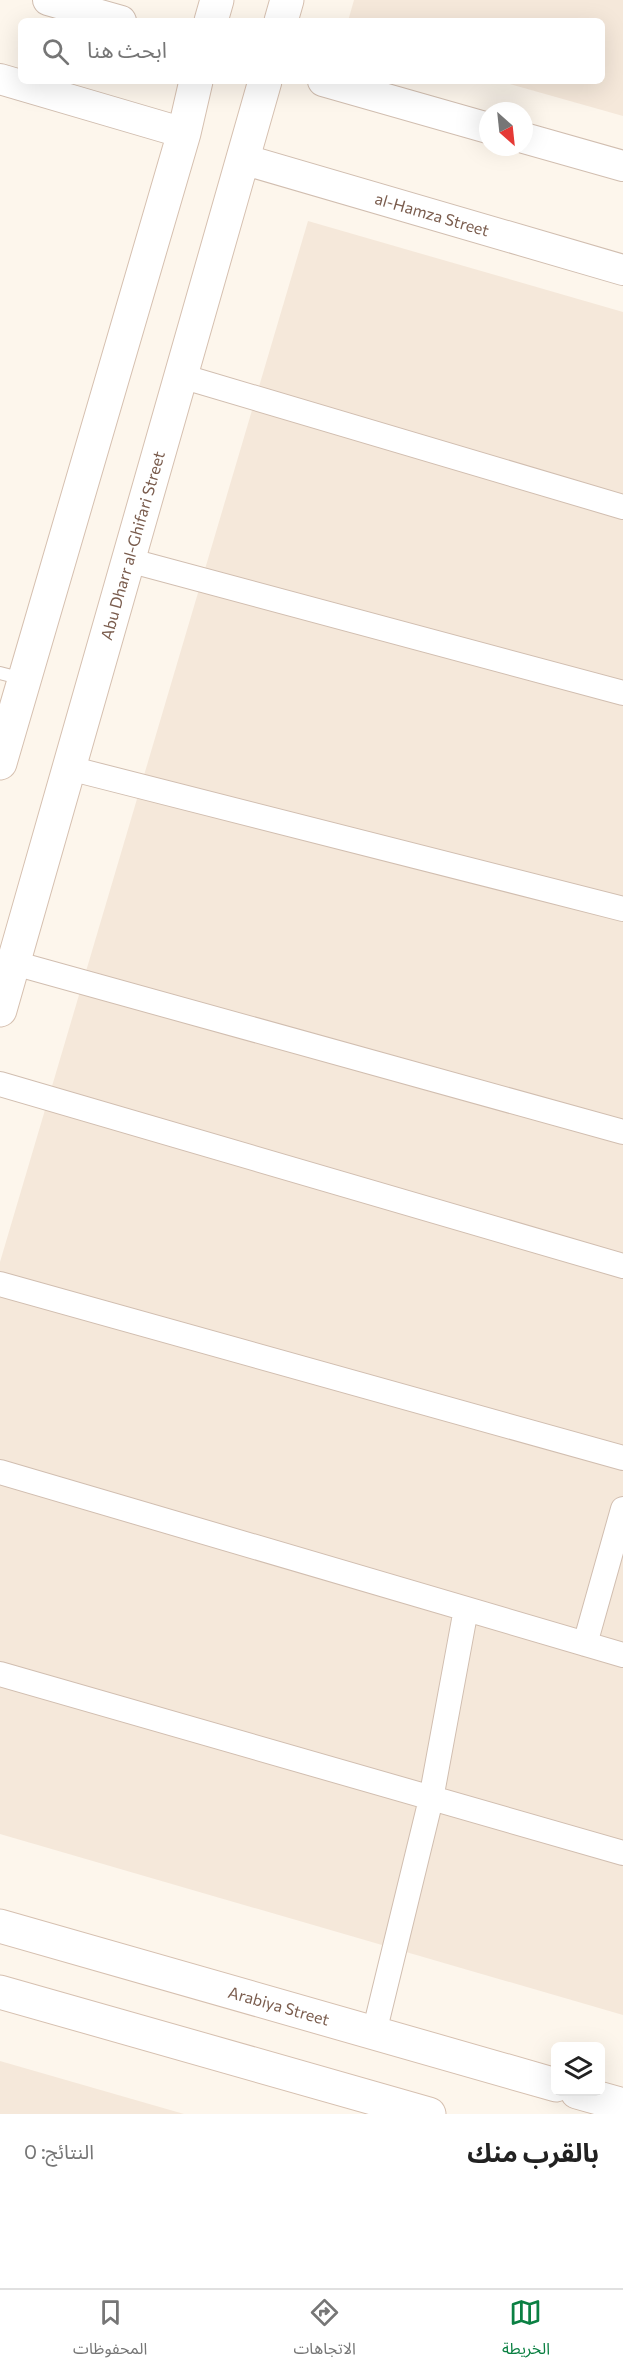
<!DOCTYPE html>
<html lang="ar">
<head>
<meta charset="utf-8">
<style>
  body { margin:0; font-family:Commissioner,"Noto Sans Arabic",sans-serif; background:#f2f2f2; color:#222; direction:rtl }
  .controls { position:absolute; right:18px; bottom:18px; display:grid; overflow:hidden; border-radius:9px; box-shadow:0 6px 24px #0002 }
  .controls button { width:54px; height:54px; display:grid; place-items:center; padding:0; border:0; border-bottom:2px solid #e0e0e0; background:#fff; color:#222; font:30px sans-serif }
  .compass { position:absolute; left:479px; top:102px; width:54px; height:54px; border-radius:50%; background:#fff; box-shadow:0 6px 24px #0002; rotate:153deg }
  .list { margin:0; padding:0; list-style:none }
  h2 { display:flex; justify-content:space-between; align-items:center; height:78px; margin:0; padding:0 24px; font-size:26px }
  h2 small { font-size:20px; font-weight:400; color:#767676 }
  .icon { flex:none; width:33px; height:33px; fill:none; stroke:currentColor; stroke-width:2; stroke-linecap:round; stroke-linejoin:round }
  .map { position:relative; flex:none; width:623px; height:2114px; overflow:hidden; direction:ltr }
  .search { position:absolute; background:#fff; box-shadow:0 6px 24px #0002; left:18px; right:18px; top:18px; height:66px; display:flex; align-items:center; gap:15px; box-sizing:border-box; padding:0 21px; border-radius:9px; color:#767676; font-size:22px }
  .sheet { height:174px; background:#fff }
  nav { display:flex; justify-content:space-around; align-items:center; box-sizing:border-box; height:84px; border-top:2px solid #e0e0e0; background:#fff; font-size:16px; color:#767676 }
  nav a { display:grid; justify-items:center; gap:3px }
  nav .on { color:#0b8043 }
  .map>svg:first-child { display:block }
</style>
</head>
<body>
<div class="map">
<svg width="623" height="2114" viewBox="0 0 623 2114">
  <rect width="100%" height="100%" fill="#fdf6ec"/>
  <path fill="#f5e8da" d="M354 0H623V116L499 81H602V21H348Z
    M308 221 623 312V2015L0 1834V1262Z
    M0 2061 184 2114H0Z"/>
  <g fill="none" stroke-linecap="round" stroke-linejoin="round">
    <defs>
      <path id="service" d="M0 673 23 679"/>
      <path id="minor" d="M181 376 623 507
        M128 560 623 693
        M69 768 623 909
        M14 963 623 1132
        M0 1084 623 1266
        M0 1284 623 1458
        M0 1472 623 1655
        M585 1644 623 1509
        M0 1674 623 1853
        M374 2033 431 1799 466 1609"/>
      <g id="tertiary">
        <path d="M48 0 121 21"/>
        <path d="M0 79 184 133"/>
        <path d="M323 81 488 128"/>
        <path d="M524 138 623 166"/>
        <path id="s1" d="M242 159 623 270"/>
      </g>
      <g id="secondary">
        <path d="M211 21 217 0"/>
        <path d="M281 21 287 0"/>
        <path d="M0 763 184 133 196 81"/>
        <path id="s2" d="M0 1010 265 81"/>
        <path id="s3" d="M0 1926 556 2085"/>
        <path d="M0 1992 429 2114"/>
        <path d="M577 2092 623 2105"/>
      </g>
    </defs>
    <use href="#service" stroke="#d1beb0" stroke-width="14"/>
    <use href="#minor" stroke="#d1beb0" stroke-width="26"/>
    <use href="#tertiary" stroke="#d1beb0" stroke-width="32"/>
    <use href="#secondary" stroke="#d6c0b0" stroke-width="35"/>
    <use href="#service" stroke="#fff" stroke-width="12"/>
    <use href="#minor" stroke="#fff" stroke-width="24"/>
    <use href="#tertiary" stroke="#fff" stroke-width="30"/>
    <use href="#secondary" stroke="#fff" stroke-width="33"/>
  </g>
  <g text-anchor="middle" stroke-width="5" stroke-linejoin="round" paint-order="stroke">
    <g font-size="16" fill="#7a5c4d" stroke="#fffaf3">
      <text dy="6" stroke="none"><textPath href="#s1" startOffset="198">al-Hamza Street</textPath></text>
      <text dy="6" stroke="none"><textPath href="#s2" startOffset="483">Abu Dharr al-Ghifari Street</textPath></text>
      <text dy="6" stroke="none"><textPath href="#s3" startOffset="290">Arabiya Street</textPath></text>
    </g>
  </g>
</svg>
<div class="controls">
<button><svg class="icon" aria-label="layers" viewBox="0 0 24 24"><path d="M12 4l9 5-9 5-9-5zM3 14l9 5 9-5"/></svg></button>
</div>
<svg class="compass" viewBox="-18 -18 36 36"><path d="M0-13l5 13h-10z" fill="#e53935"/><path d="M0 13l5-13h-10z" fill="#767676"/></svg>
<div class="search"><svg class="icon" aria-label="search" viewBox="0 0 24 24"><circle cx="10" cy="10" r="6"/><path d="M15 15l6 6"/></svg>ابحث هنا</div>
</div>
<section class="sheet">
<h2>بالقرب منك<small>النتائج: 0</small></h2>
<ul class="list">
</ul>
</section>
<nav>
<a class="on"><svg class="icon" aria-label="map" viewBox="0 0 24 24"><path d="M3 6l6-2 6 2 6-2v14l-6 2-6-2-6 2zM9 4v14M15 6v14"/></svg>الخريطة</a>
<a><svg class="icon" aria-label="directions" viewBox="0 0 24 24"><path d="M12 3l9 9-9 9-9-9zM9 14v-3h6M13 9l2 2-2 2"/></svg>الاتجاهات</a>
<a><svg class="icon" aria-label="saved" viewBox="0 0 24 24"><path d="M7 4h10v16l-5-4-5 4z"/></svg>المحفوظات</a>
</nav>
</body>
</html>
